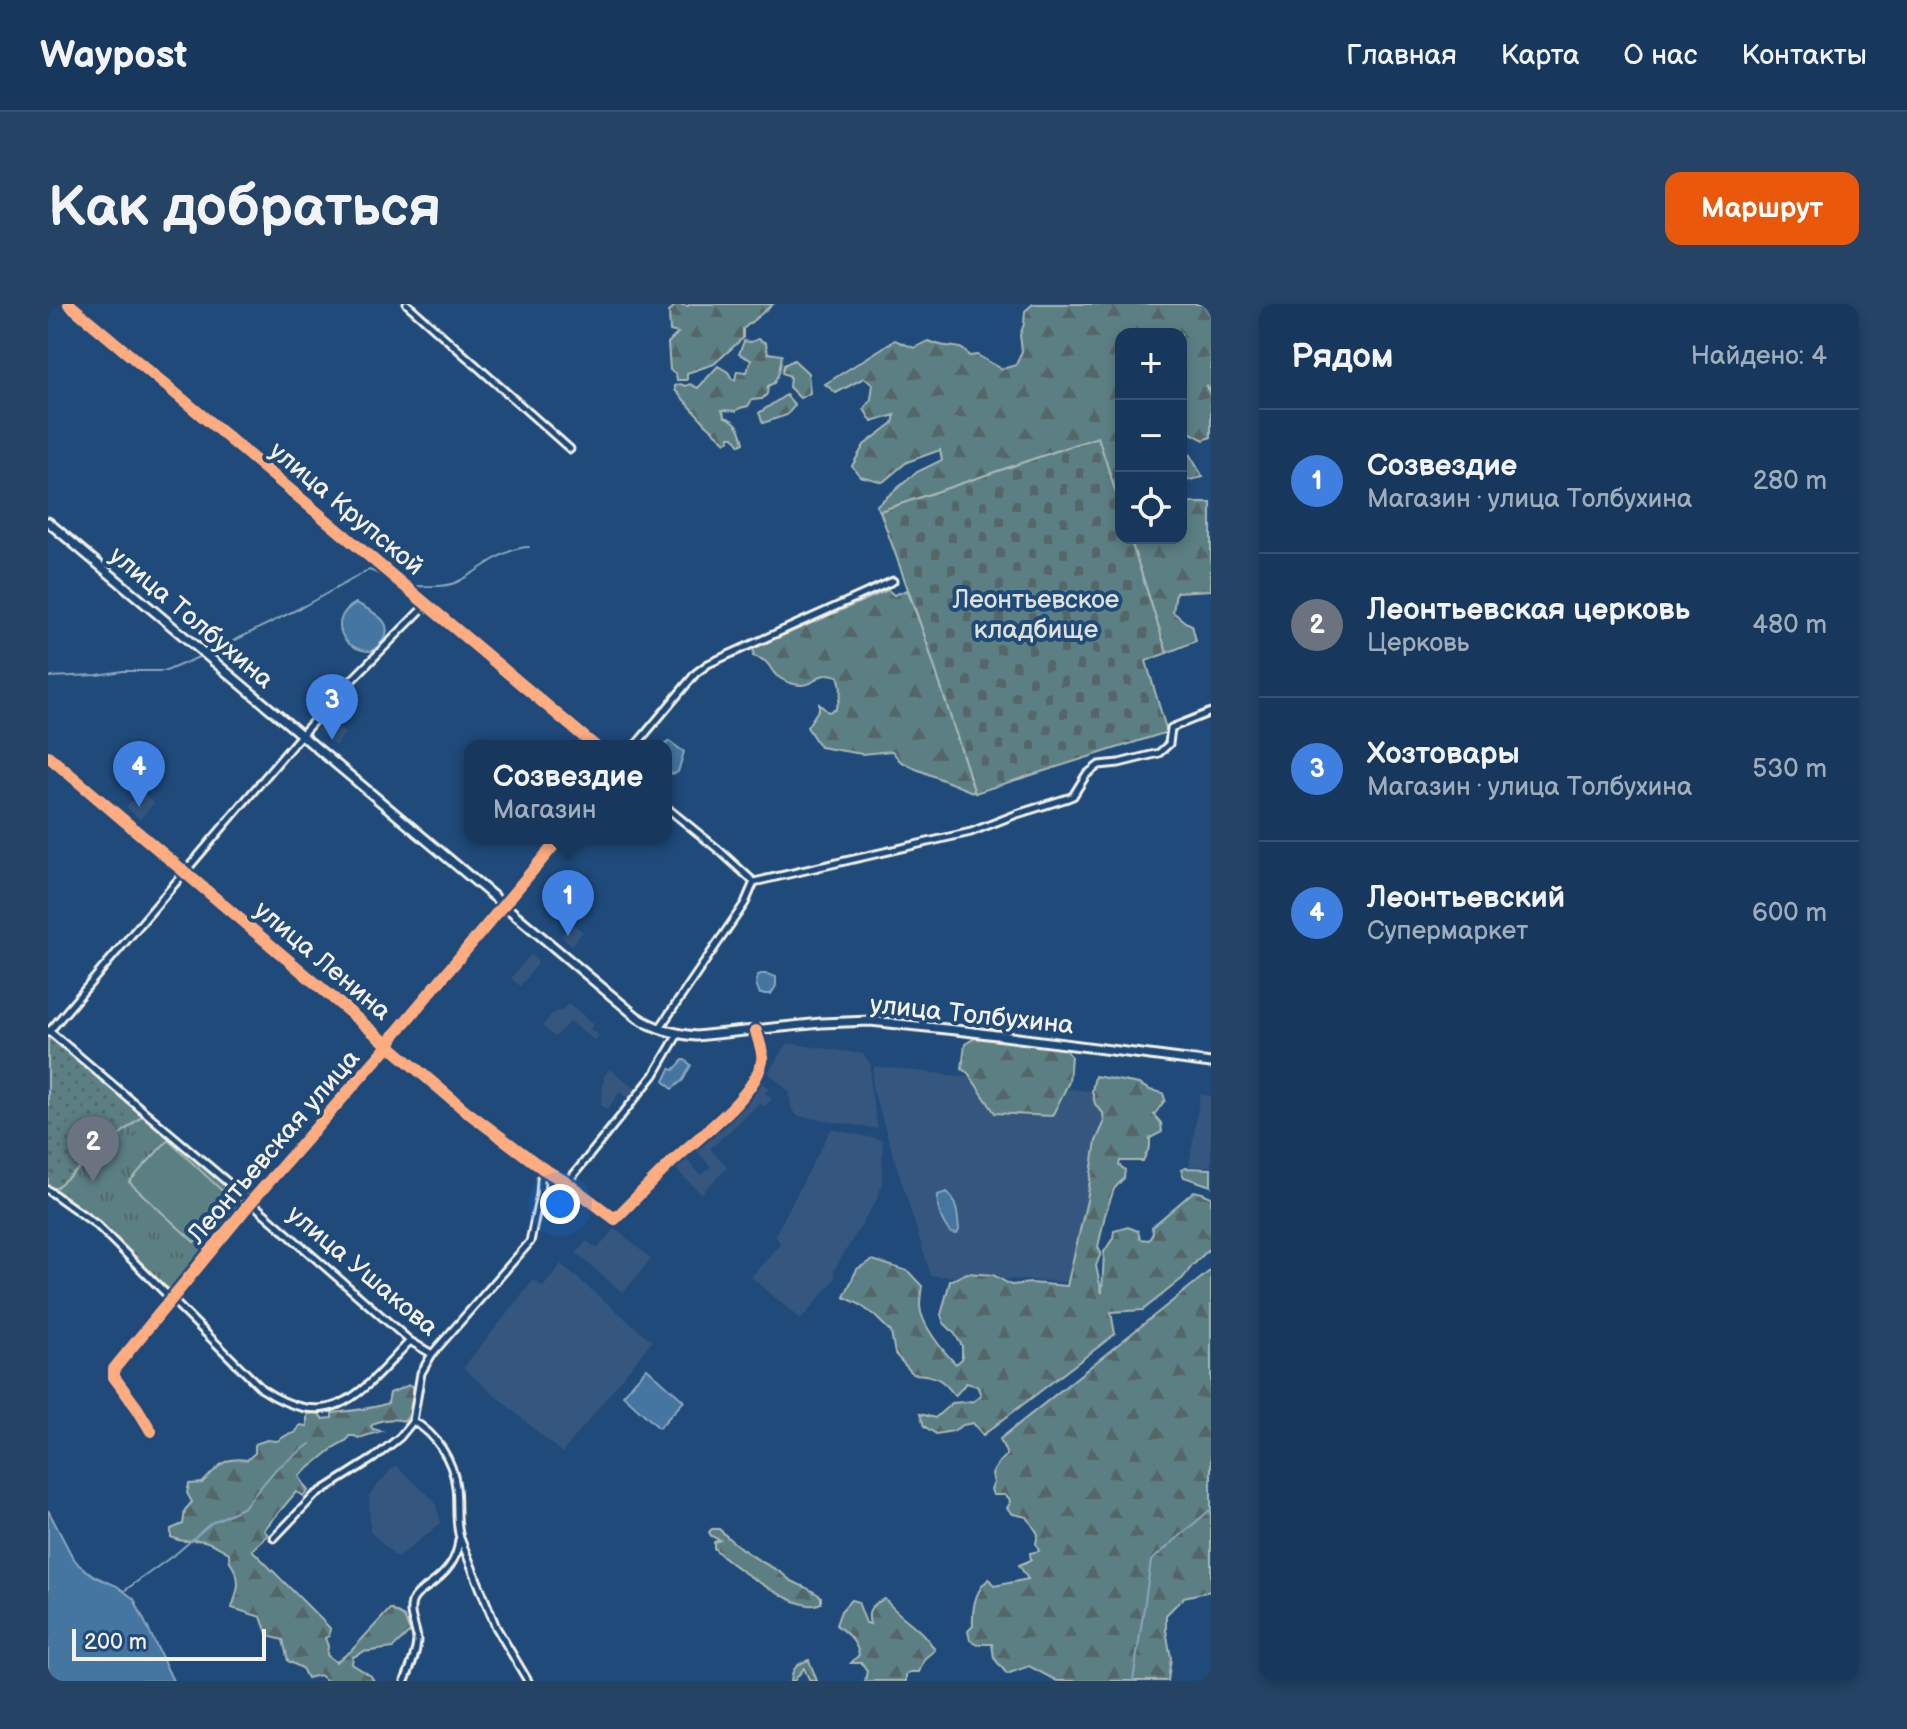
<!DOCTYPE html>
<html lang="ru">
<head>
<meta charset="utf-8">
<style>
  body { margin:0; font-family:"Balsamiq Sans",sans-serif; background:#244365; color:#f1f3f6 }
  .controls { position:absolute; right:24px; top:24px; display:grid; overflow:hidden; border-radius:16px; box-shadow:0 4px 12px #0003 }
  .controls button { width:72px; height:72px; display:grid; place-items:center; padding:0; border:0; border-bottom:2px solid #365272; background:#17385c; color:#f1f3f6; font:40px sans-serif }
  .scale { position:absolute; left:24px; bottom:20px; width:194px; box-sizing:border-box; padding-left:8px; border:4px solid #f4f1e8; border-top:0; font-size:22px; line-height:28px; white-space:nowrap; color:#f4f1e8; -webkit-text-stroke:6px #1f4a7a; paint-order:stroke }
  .you { position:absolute; left:512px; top:900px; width:28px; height:28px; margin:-20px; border:6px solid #fff; border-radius:50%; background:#1a73e8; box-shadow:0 0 0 12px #1a73e833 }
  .badge { display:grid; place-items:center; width:52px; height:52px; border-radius:50%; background:#ea580c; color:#fff; font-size:26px; font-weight:700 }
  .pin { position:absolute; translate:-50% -66px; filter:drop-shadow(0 2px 4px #0008) }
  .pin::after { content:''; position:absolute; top:42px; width:28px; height:24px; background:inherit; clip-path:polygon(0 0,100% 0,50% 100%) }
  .popup { position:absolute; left:416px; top:436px; width:208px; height:104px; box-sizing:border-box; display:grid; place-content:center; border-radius:16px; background:#17385c; filter:drop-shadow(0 2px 6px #0005); font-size:26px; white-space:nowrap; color:#9eacbb }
  .popup b { font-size:30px; color:#f1f3f6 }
  .popup::after { content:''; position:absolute; left:50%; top:100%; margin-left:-16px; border:16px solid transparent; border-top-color:#17385c }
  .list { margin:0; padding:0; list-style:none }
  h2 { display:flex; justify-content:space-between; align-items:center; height:104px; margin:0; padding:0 32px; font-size:34px }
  h2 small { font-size:26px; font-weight:400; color:#9eacbb }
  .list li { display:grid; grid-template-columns:52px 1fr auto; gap:24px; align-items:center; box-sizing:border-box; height:144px; padding:0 32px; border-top:2px solid #365272 }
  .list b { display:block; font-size:30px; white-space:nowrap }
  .list p { margin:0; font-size:26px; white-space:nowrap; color:#9eacbb }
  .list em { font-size:26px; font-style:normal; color:#9eacbb }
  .icon { flex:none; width:44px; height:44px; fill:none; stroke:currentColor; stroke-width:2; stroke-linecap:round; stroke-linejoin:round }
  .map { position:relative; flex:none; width:1163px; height:1377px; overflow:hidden; border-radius:16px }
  header { display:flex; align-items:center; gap:48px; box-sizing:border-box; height:112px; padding:0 40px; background:#17385c; border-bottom:2px solid #365272 }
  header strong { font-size:38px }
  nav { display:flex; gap:44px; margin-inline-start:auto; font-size:28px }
  .intro { display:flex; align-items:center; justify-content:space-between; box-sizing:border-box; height:192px; padding:0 48px }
  h1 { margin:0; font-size:56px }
  .button { padding:20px 36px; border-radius:16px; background:#ea580c; color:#fff; font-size:28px; font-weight:700 }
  main { display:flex; gap:48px; padding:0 48px }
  aside { flex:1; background:#17385c; border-radius:16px; box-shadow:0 4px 12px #0003 }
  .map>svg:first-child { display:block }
</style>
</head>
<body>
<header>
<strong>Waypost</strong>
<nav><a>Главная</a><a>Карта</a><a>О нас</a><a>Контакты</a></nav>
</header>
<div class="intro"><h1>Как добраться</h1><a class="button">Маршрут</a></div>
<main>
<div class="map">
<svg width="1163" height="1377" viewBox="0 0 1163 1377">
  <defs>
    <pattern id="grass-tufts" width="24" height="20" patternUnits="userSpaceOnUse" patternTransform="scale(2)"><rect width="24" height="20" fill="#5c7f84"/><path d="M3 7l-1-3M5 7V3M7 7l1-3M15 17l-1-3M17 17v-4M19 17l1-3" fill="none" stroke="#536668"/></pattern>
    <pattern id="forest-firs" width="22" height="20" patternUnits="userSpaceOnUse" patternTransform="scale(2)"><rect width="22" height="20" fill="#5c7f84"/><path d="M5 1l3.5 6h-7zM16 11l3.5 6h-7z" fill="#536668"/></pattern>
    <pattern id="cemetery-stones" width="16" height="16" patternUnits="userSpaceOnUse" patternTransform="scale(2)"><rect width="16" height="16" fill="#5c7f84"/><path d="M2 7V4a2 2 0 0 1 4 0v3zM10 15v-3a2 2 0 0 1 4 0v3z" fill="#536668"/></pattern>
    <pattern id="park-dots" width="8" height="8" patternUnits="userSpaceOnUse" patternTransform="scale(2)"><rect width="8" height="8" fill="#5c7f84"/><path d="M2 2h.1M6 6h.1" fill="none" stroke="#536668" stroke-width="1.8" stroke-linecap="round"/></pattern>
  </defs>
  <rect width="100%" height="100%" fill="#1f4a7a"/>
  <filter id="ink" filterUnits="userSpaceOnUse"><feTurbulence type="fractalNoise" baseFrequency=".0125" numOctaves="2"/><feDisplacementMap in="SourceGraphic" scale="16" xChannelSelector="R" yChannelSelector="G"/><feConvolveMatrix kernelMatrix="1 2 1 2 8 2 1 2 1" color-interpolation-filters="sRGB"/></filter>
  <g filter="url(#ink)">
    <path fill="#35567e" d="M278 414 297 429 287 442 268 426Z
      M92 487 106 499 92 515 78 503Z
      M524 619 535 628 524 641 513 632Z
      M483 650 489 656V661L472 682 463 674Z
      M520 699 546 720 542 725 551 731 547 737 522 717 507 733 494 722 504 710 514 706Z
      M740 739 815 750 823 761 822 782 830 825 749 812 743 803 741 788 720 768Z
      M826 762 1068 790 1023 978 883 972 824 783Z
      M562 765 590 786 583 796 572 788 559 806 553 801 556 772Z
      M714 778 722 785 717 789 724 795 716 803 712 799 662 845 680 863 653 890 625 862 635 852 653 871 663 863 647 845 695 801 693 798Z
      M1152 790 1163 792V862H1141Z
      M783 825 835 836 834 881 829 895 786 966 787 975 753 1016 703 973 732 940 727 931Z
      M567 924 603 955 575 989 528 949 539 937 549 945Z
      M513 960 604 1037 514 1149 415 1064 486 976 495 983Z
      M347 1161 387 1197 393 1219 349 1254 322 1228 321 1191Z"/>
    <path fill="url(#grass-tufts)" stroke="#a8b8b6" stroke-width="2" d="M95 811 198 897 199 901 135 978 124 985 116 983 51 918 6 885Z"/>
    <path fill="url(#forest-firs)" stroke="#a8b8b6" stroke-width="2" d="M628 0 640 2 642 0H725L695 25V34L666 60 639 69V76H629L628 70 622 66 620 39 630 29 622 27 621 8Z
      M985 0H1163V87L1158 81 1163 93V133L1156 136 1141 128 1133 129V30H1073V205L1050 133 832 207 828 202 869 168 894 156 892 146 859 158 835 178 812 172 804 162 816 141 845 119 847 111 824 118 816 105 823 95 825 80 816 74 788 89 777 80 847 36 866 44 880 37C886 39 893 42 899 42 910 43 915 43 921 52L929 51 954 65 968 61 974 47 972 31 976 20 977 7Z
      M710 35 718 39 720 49 734 51 731 69 726 79 720 82 719 90 714 95 704 96 700 102 692 104 688 107 674 106 677 113C690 117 693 126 696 139L692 141 686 133H681L682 136 678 138 658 120 627 86V82L632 80 638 82 642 80 650 84 670 62 680 68 684 75 687 76 689 67 699 68 703 56 691 50 696 37 703 38Z
      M746 56 760 69 762 89 752 94 741 83 742 72 734 69 736 61Z
      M738 91 747 101 739 111 715 119 711 109Z
      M1133 136 1155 173 1133 178Z
      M1141 199H1163V286L1128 288 1125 308 1137 318 1144 321 1148 337 1119 349 1082 234H1133V202Z
      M840 286 846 291 859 286 876 330 927 489 868 465 852 457 844 447 814 450 772 443 759 423 771 405V400L780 408 787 406C793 394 795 384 790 372L781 370 770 373C760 386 741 381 729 372 724 368 722 361 717 357 713 355 709 353 705 352L706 344Z
      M927 734 1016 744 1023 752 1021 778 1004 812 947 809 920 769 914 765 917 740Z
      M1047 772 1091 780 1102 786 1115 789 1117 796 1106 811 1113 819 1114 828 1102 834V842L1095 857H1072L1071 861 1077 866 1076 874 1066 885 1057 911 1050 943 1053 949 1048 962 1054 989 1056 948 1065 934 1066 927 1080 923 1090 927 1092 935 1101 936 1105 929 1104 923 1146 887 1154 889 1163 893V943L1144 962 1135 974 1095 1006 1063 1008 1067 1030 935 1131 925 1119 915 1121 905 1127 888 1130 876 1122 872 1110 887 1114 904 1099 926 1097 933 1091 929 1082 918 1079 907 1092C894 1074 887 1071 865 1070L847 1050 843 1028 827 1012 811 1000 796 993 809 965 825 956 860 967 874 982C873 988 872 996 872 1002 873 1021 895 1047 908 1060L914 1055V1042L907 1030 896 1019 893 1011 902 977 919 969 945 971 963 981 983 979 1019 982 1039 896 1048 837 1056 819 1055 809 1047 800 1044 787Z
      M1137 864 1163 865V882L1136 873 1133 866Z
      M1163 966V1287L1136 1293 1118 1311V1326L1123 1354 1120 1377H1009L981 1362 959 1370 946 1354 944 1340H929L922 1336 920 1327 925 1322C924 1304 927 1286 941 1275L946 1282 980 1275 971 1261 983 1256 982 1249 991 1247 988 1239 990 1230 979 1213 965 1210 959 1204 962 1199 961 1194 956 1191H945L943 1185 946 1179 944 1170 951 1158 959 1151 952 1135Z
      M361 1081 365 1082C367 1095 365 1107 357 1117 345 1115 332 1114 323 1122L325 1125 333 1127 311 1134 306 1132H301L299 1136 288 1142 251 1172 260 1187 256 1192 248 1188 216 1226 220 1231 204 1246 282 1324 281 1332 277 1334 280 1342 279 1351 288 1358 303 1347 342 1305 356 1313 362 1328 345 1344 315 1348 305 1353 304 1360 323 1372 326 1377H279L271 1371 259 1374 254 1364 240 1357 235 1336 220 1332 213 1313 184 1304C187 1293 193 1281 188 1269 184 1260 181 1260 181 1249 174 1245 165 1239 156 1237 141 1234 140 1241 123 1233V1225L135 1220 137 1206 144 1198 139 1189 141 1180 154 1179C170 1164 174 1152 199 1156L207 1149V1140L219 1136 229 1137 239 1131 247 1129 252 1121 259 1122V1110L270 1109 275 1115 284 1114V1109C301 1107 325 1105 340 1099L342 1089Z
      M664 1225H671C688 1243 707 1255 729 1266 735 1269 738 1274 744 1277 755 1283 764 1285 773 1293V1299C767 1301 767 1302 761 1301 738 1299 682 1261 666 1244V1238L672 1236 663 1232 661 1228Z
      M837 1295C852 1315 874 1323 887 1346L877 1354 871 1368H862L858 1370V1377H817L819 1367 814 1359H803L811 1351C809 1337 798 1329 788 1321L793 1307 803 1296 810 1298 818 1319 822 1320C818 1306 824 1300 837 1295Z
      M761 1356 769 1377H762L756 1364 746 1377H743C744 1364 749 1360 761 1356Z"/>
    <path fill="url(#cemetery-stones)" stroke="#a8b8b6" stroke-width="2" d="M1050 133 1073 205V234H1082L1119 349 1098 357 1119 428 927 489 876 330 832 207Z"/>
    <path fill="url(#park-dots)" stroke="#a8b8b6" stroke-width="2" d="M3 733 95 811 6 885 0 881V736Z"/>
    <path fill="#5c7f84" stroke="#a8b8b6" stroke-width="2" d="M120 836 185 897 146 938 81 878Z"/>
    <path fill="#4574a1" stroke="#8ba6bd" stroke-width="2" d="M308 299C333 311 354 324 324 347 294 348 278 315 308 299Z
      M621 437 636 448 630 468 624 470 618 466V442H615Z
      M713 670H719L728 673V682L723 690H712L708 680 710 671Z
      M635 756H637L643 761 635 776 624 785 616 777 622 765 626 766Z
      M899 888C909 897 910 913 911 926L909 930 903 929C894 919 888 904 890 891Z
      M599 1064 636 1097 611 1124 575 1091Z
      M0 1206 24 1252 31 1261 48 1273 69 1282 86 1295 125 1377H0Z"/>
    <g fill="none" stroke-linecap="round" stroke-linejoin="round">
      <path stroke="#8ba6bd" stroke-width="2" d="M365 282C380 282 398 284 411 277 433 266 455 244 481 243
        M163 348 256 302 321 266C333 269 340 278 351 282
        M0 373 49 371 75 367H118L151 353
        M76 1287 130 1248 163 1219 196 1203 228 1165 262 1140
        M1085 1377 1103 1257 1163 1205"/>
      <defs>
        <path id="minor" d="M21 0 547 442
          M359 0 522 145
          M587 442 648 369 660 360 845 277
          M0 452 418 807 494 864 519 879 567 915C586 896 605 876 624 858 651 832 706 794 714 757 716 748 710 736 708 727
          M618 503 672 547 706 578
          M706 578 923 528 969 510 1020 494 1025 492 1038 471 1051 461 1071 459 1111 449 1121 440 1123 424 1163 408
          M611 725 697 599 706 578
          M0 726 203 898 362 1037 384 1050
          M0 729 253 431 294 386 379 300
          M519 879 606 771 630 730
          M0 886 49 921 214 1085C285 1132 314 1087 362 1037
          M365 1117C388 1130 405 1156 408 1183 410 1201 407 1216 412 1234L448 1323 480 1377
          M103 1127 89 1104 66 1073V1065L70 1060 203 898 341 741 347 730 512 534
          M226 1234 266 1192 326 1154 352 1133 365 1117 373 1069 384 1050 482 938 492 890 494 864
          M357 1377C362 1364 369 1349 369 1335 368 1323 360 1311 364 1298 367 1290 375 1286 382 1281 398 1269 409 1257 411 1236"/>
        <path id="secondary" d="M0 218 589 713C607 725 626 730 648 732L773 719 822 717 917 727 1163 759"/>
      </defs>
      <use href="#minor" stroke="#f4f1e8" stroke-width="11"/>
      <use href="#secondary" stroke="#f4f1e8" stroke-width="13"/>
      <use href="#minor" stroke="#1f4a7a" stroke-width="5"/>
      <use href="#secondary" stroke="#1f4a7a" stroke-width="7"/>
      <defs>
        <path id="cycleway" d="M21 0 547 442
          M0 452 418 807 494 864 519 879 567 915C586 896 605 876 624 858 651 832 706 794 714 757 716 748 710 736 708 727
          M103 1127 89 1104 66 1073V1065L70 1060 203 898 341 741 347 730 512 534"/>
      </defs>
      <use href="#cycleway" stroke="#1f4a7a" stroke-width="17"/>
      <use href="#cycleway" stroke="#ffac80" stroke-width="12"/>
    </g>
  </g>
  <g text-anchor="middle" stroke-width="8" stroke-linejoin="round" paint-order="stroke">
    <g font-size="26" fill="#f4f1e8" stroke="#1f4a7a">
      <text transform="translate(299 204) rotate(40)" y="9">улица Крупской</text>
      <text transform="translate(144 313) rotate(40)" y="9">улица Толбухина</text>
      <text transform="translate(275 656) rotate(40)" y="9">улица Ленина</text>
      <text transform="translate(924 710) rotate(6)" y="9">улица Толбухина</text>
      <text transform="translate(225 842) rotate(-49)" y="9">Леонтьевская улица</text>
      <text transform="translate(315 966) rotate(40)" y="9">улица Ушакова</text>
    </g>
    <g font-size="26" fill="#dde0d9" stroke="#1f4a7a">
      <text x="988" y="304">Леонтьевское<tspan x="988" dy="30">кладбище</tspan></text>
    </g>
  </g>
</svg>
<div class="controls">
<button>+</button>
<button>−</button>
<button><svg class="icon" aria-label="locate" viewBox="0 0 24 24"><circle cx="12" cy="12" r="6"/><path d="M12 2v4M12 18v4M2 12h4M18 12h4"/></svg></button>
</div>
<div class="scale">200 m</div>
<div class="you"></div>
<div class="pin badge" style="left:520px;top:632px;background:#3f7fe0">1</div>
<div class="popup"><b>Созвездие</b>Магазин</div>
<div class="pin badge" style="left:45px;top:878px;background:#6b7280">2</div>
<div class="pin badge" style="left:284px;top:436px;background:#3f7fe0">3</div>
<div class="pin badge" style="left:91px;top:503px;background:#3f7fe0">4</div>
</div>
<aside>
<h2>Рядом<small>Найдено: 4</small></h2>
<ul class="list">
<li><span class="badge" style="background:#3f7fe0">1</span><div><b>Созвездие</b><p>Магазин · улица Толбухина</p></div><em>280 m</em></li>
<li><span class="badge" style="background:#6b7280">2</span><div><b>Леонтьевская церковь</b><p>Церковь</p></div><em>480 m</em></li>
<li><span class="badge" style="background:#3f7fe0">3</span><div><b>Хозтовары</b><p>Магазин · улица Толбухина</p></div><em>530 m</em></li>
<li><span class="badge" style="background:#3f7fe0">4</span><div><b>Леонтьевский</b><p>Супермаркет</p></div><em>600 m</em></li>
</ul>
</aside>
</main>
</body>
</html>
